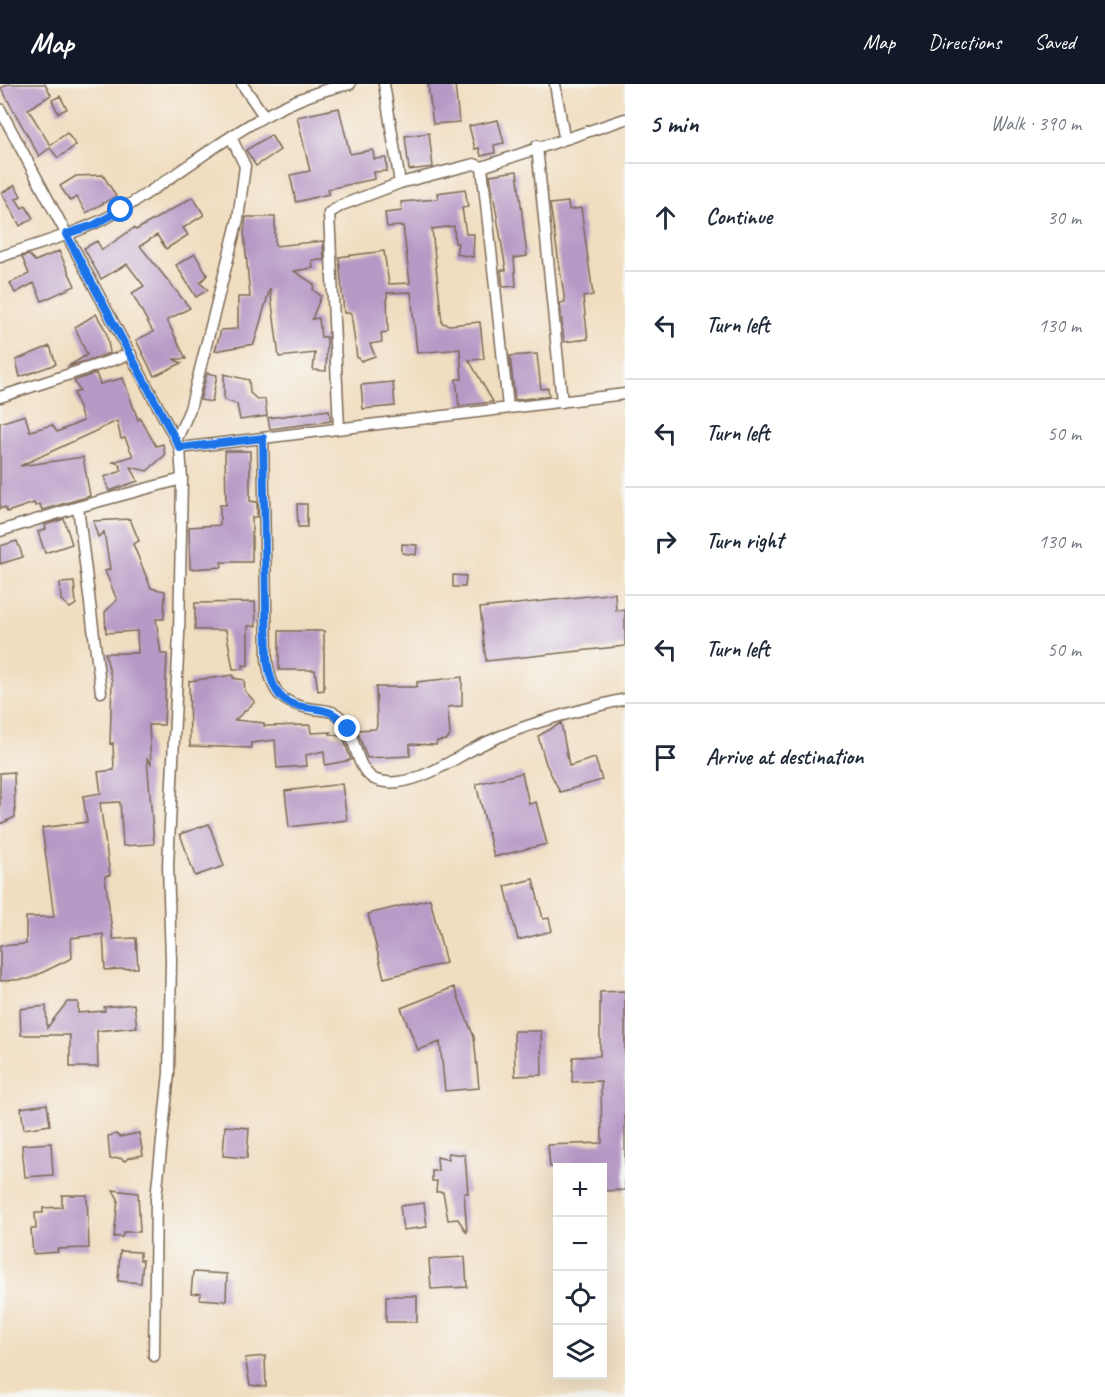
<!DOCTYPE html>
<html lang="en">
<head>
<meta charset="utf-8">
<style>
  body { margin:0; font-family:Caveat,sans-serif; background:#f6f6f7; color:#1f2937 }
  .controls { position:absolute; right:18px; bottom:18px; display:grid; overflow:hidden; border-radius:0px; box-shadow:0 6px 24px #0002 }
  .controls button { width:54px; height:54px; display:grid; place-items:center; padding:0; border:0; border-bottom:2px solid #e0e1e3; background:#fff; color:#1f2937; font:30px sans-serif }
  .stop { position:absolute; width:18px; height:18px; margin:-14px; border:4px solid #1a73e8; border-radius:50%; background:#fff }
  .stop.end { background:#1a73e8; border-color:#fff; box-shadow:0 2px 6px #0008 }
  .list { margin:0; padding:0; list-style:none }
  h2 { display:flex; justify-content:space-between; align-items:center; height:78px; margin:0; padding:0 24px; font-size:26px }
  h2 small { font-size:20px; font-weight:400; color:#747a83 }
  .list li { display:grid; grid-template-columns:39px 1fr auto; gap:18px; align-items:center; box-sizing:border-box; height:108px; padding:0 24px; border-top:2px solid #e0e1e3 }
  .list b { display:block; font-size:22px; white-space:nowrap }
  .list em { font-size:20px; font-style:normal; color:#747a83 }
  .icon { flex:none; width:33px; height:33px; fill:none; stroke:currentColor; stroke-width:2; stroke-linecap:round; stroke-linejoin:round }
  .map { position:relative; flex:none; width:625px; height:1313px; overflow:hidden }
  header { display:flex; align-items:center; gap:36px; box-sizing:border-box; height:84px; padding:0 30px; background:#111827; color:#fff }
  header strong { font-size:28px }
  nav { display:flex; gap:33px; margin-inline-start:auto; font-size:21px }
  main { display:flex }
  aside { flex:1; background:#fff }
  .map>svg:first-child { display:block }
</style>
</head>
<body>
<header>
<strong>Map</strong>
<nav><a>Map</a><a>Directions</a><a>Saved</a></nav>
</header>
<main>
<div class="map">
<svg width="625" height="1313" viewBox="0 0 625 1313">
  <rect width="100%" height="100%" fill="#f6f6f2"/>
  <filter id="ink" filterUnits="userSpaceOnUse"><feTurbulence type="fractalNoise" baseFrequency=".0167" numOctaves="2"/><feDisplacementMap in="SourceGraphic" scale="12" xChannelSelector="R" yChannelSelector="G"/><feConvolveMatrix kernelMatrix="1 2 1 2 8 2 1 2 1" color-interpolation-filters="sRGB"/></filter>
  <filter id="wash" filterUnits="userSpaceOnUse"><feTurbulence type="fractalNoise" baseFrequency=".008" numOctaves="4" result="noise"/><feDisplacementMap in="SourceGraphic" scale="24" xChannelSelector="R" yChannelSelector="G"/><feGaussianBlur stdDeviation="1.35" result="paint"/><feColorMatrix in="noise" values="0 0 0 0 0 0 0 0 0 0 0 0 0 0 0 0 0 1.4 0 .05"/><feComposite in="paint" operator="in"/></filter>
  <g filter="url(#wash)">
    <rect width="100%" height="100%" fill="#f1ddbf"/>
    <g id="blocks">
      <path fill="#b799c6" d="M8 0H45L51 11 28 25 50 61 67 49 76 61 58 74 50 64 39 72 1 4Z
        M428 0H455L459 38 433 40Z
        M60 12 67 25 58 29 52 16Z
        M339 24 350 70 373 66 374 75 386 74 387 87 374 88 375 95 328 105 329 110 296 118 290 91 310 87 297 33Z
        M498 36 504 59 494 61 495 69 481 72 479 64 475 65 469 42Z
        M429 49 433 83 409 86 405 52Z
        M271 51 280 66 256 82 246 66Z
        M517 87 527 172 514 174 516 202 503 203 501 186H506L490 91Z
        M103 91 116 112 86 129 77 113 70 117 60 102 76 92Z
        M15 101 21 112 16 115 22 124 26 122 33 134 20 142 2 109Z
        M465 105 468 123 462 124 466 150H474L473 173 456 170 458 159H455L454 142 432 145 442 239 449 241 480 238 484 275 469 276 493 318 459 322 456 295H462L460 265 417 269 411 208 387 209 388 248 381 249 382 258 370 260 375 272 361 277 359 274H357L351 229H344L339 173 384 167 389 200 410 199 403 142 387 143 385 129 402 127 401 118 438 115 437 109Z
        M193 113 204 131 183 144 188 151 166 165 157 151 140 162 190 224 167 236 186 275H173L182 279 154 292 136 256 153 248 132 209 144 202 127 180 101 195 84 164 97 157 102 166 134 144 136 146Z
        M568 118 569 126 581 124 593 211 583 213 588 255 564 258 560 219 565 218 550 120Z
        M246 133H275V162L323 157 324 176H312L313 184 294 187 314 200 313 206 321 212 312 235 319 234 321 253H327L326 287 313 286 315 269 279 273 270 204 254 260 215 267 221 246 238 245V213H250L244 148Z
        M59 167 75 202 42 217 34 199 15 209 10 199 29 190 22 173 29 171 35 177Z
        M195 170 207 191 200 199 208 206 196 213 176 181Z
        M96 230 106 247 110 269 67 283 87 271 75 243Z
        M50 262 56 280 20 293 16 276Z
        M537 270 541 305 548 304 549 312 515 316 510 272Z
        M96 289 100 300 123 294 138 336 140 334 156 362 163 360 165 371 147 387 131 383 138 397 109 407 104 393 122 387 119 380 113 378 133 372 125 354 121 355 117 337 20 382 83 373 90 412 42 426 40 420 35 422 34 419 7 428 5 423 0 425V339L25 331 30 347 52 341 57 348 83 337 74 309 80 307 74 297Z
        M207 289 217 291 212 318 200 316Z
        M224 290 249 296 250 309 258 316 265 315 267 332 240 336 237 320 224 316Z
        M393 298 395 322 363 325 361 301Z
        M329 326 331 337 270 345 268 334Z
        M225 367H250V417L257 418V433H252V478H221L222 483 190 485 189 443 220 441V421H226Z
        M297 420H307V443H298Z
        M64 435 72 460 45 469 38 448 46 445 45 441Z
        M130 435 139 457 133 460 151 504 165 507 164 535H156L161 570H167L164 641H149L151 681 147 674 154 760 123 762 120 718 100 719 110 791 105 792 113 855 136 854 138 884 105 886 103 850 71 854 72 874 29 895 0 897V862L26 860V833H54L42 744 87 738 83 712 101 709 98 688 114 686 113 659 110 660 112 597 105 569H138L137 547 106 549 105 528 117 516 105 487 110 485 104 448 98 453 93 437Z
        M17 457 23 473 0 480V462Z
        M402 460 417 461 416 471 402 469Z
        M453 491 466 492 465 503H453Z
        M74 498 76 520 70 524 61 516 60 499Z
        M615 509 616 527 625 526V562L486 577 480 524Z
        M255 518 256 542H248V582L243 581V585H233L226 546H195V519Z
        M279 547H324V606L318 607 315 586H279Z
        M233 591V594L244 596 245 607 255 618 235 636 264 639V642L310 641 311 649 331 648 330 650 343 653 351 676 325 681 324 667 306 671 307 682 277 684 275 656 251 659V664L190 662 189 597Z
        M462 593V622L448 623 450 652 446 656 437 657 436 661 410 660V672L367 674 357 646 375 645 377 642 376 603H417V598Z
        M561 639 569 682 595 674 602 696 560 708 546 680 538 652Z
        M14 688 15 733 0 740V689Z
        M522 689 529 720 536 718 547 760 494 773 476 700Z
        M342 700 347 736 289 743 285 707Z
        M209 740 224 782 195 792 180 750Z
        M533 795 543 835 549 834 552 847 518 856 505 802Z
        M430 815 446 879 384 894 368 830Z
        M454 903 474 953 479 1004 445 1007 440 958 418 966 401 924Z
        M625 907V1106L603 1107V1083H550L548 1061 602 1059 601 997 572 998 573 973 600 972V908Z
        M67 918H78V929L105 927 104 923 134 920 137 943 97 947 98 983H70V951H21L20 925 46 922 47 944Z
        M514 947H541L542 991 515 992Z
        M47 1020 50 1041 24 1045 21 1024Z
        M225 1042 249 1044 247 1074 223 1072Z
        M139 1049 143 1071 128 1074 125 1077 120 1074 110 1075 108 1052 116 1050 120 1053Z
        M51 1059 53 1091 25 1093 22 1061Z
        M448 1069 465 1071 468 1109H464L467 1149 458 1135 448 1136 443 1108H436L437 1097H432V1087H438L437 1073 449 1076Z
        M113 1106 138 1109 140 1148H124L122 1153H114L118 1115Z
        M62 1111H87L89 1164 57 1165 58 1168 33 1170 31 1145H36L35 1129H43V1124L62 1123Z
        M424 1119 427 1143 403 1146 400 1122Z
        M120 1167 140 1168V1176H143L141 1199 118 1197Z
        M465 1173 467 1203 431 1205 429 1175Z
        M193 1188 227 1190 226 1217 200 1215 201 1209 191 1210Z
        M386 1212H417V1238H386Z
        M265 1272 266 1303 250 1301 245 1274Z"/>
    </g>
  </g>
  <g filter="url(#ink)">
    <use href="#blocks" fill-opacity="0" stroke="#7b6956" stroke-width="1.5"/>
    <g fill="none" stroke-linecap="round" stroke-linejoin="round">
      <defs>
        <path id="street" d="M242 0 264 32
          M384 0 400 99
          M555 0 564 53
          M0 25 180 364 625 310
          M537 62 562 318
          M482 83 625 35
          M0 173C40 159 83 148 119 127 196 82 261 17 350 0
          M0 313 131 270
          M339 344 329 129 342 121 400 99 474 80 482 83 508 323
          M263 354 267 575C271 608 280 620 314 625 322 626 330 626 336 630 357 644 352 678 371 693 377 698 391 699 398 698 430 694 457 672 485 659 530 638 577 627 625 615
          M176 357 190 325 238 135 245 82 231 53
          M78 423 101 608
          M0 447 78 423 182 395
          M154 1272 156 1114 169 989 171 876 168 781 179 551 182 395 180 364"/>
      </defs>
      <use href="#street" stroke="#7b6956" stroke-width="13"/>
      <use href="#street" stroke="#fff" stroke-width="10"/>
    </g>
  </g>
  <g fill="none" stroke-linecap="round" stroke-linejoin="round" filter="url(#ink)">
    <path stroke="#1a73e8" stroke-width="8" d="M121 126 94 141 66 150 180 364 263 354 267 575C277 651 323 603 348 645"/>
  </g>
</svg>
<div class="controls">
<button>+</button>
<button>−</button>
<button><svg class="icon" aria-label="locate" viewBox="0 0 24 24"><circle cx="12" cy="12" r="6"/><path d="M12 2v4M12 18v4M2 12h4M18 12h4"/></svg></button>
<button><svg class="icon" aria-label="layers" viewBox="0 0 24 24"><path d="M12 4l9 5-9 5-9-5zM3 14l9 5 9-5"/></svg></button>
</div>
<div class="stop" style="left:121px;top:126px"></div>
<div class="stop end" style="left:348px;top:645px"></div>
</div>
<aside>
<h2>5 min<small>Walk · 390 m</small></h2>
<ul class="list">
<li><svg class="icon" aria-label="ahead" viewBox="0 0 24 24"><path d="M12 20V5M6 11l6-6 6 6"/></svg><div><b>Continue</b></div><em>30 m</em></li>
<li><svg class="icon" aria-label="left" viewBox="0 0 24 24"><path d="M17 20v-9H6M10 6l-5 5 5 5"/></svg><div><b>Turn left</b></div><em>130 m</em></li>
<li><svg class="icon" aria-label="left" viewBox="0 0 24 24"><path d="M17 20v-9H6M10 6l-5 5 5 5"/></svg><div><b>Turn left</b></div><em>50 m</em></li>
<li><svg class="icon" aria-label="right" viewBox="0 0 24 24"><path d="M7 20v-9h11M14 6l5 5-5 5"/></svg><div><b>Turn right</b></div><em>130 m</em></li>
<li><svg class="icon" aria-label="left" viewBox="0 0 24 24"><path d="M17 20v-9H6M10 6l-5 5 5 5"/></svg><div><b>Turn left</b></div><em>50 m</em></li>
<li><svg class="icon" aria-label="arrive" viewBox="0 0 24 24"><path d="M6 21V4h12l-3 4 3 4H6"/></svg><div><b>Arrive at destination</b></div></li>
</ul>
</aside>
</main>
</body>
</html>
